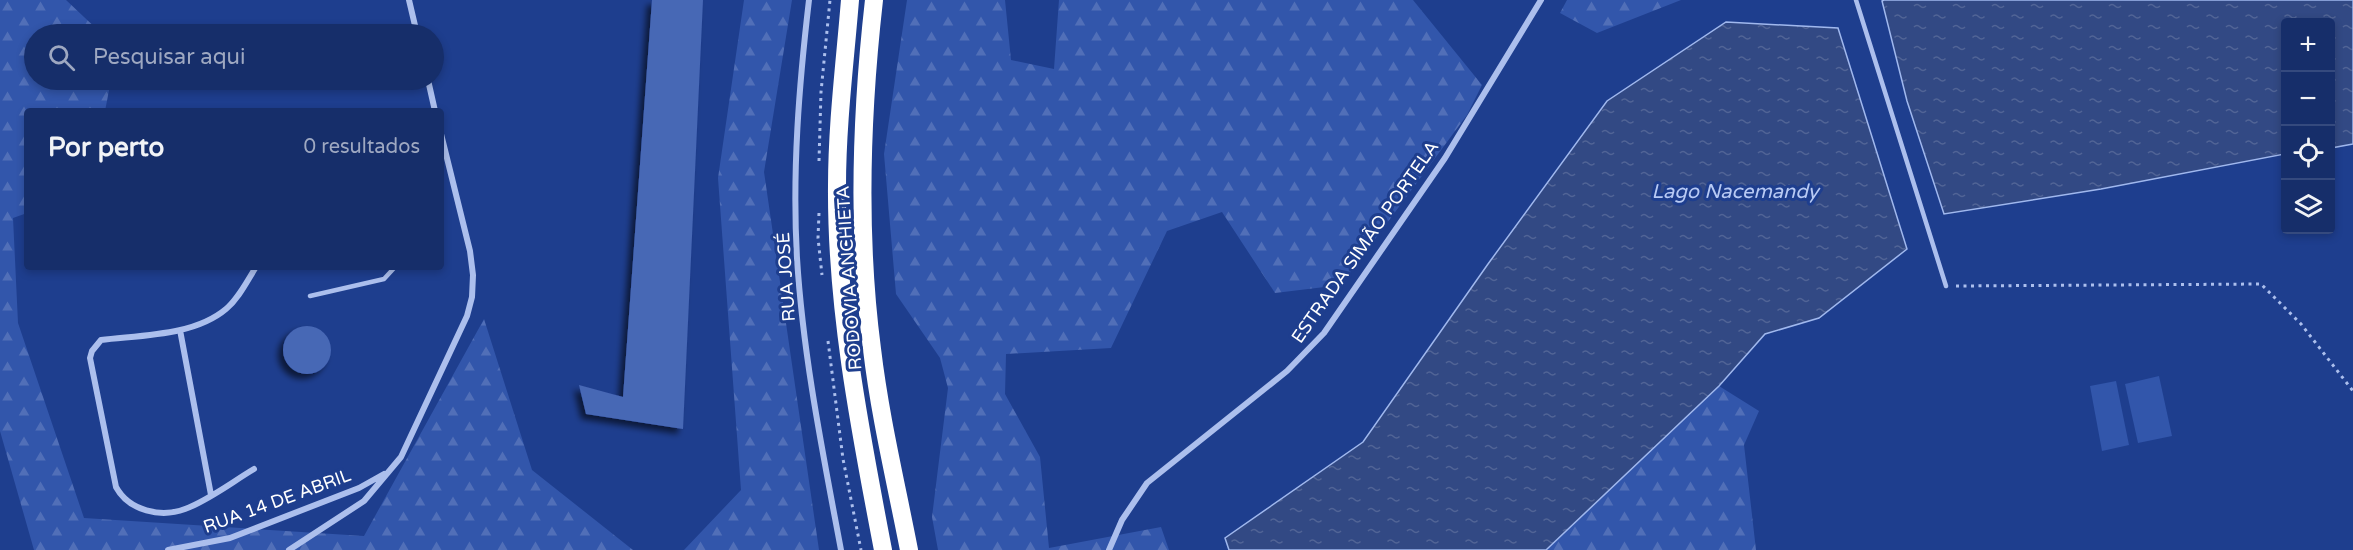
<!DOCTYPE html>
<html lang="pt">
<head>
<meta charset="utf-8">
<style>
  body { margin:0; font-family:"Varela Round",sans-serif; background:#1f3670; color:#f1f3f6 }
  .controls { position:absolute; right:18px; top:18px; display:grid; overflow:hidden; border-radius:6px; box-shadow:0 3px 9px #0003 }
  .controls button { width:54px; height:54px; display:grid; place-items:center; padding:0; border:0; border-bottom:2px solid #354a7e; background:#162e6a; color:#f1f3f6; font:30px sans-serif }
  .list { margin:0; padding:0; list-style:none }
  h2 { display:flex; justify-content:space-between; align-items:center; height:78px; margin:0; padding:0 24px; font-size:26px }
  h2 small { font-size:20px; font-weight:400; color:#9ea8c1 }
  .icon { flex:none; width:33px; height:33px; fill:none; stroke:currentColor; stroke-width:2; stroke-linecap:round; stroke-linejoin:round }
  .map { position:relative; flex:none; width:2353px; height:550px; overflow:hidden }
  .search { position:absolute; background:#162e6a; box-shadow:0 3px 9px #0003; left:24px; top:24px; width:420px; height:66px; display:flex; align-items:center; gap:15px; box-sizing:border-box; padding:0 21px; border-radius:33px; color:#9ea8c1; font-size:22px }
  .panel { position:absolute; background:#162e6a; box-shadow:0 3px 9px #0003; left:24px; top:108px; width:420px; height:162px; border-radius:6px }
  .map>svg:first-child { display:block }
</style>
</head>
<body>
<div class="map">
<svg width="2353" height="550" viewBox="0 0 2353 550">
  <defs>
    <pattern id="forest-firs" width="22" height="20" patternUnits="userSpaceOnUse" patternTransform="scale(1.5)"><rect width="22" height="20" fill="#3256ab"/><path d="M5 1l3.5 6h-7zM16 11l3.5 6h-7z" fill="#516fb8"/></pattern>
    <pattern id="water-ripples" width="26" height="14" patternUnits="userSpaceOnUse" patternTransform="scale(1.5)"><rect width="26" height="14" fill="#324984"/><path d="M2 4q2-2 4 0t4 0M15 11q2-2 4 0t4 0" fill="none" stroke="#516496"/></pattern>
    <filter id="shadow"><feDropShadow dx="-5" dy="5" stdDeviation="3" flood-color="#0009"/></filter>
  </defs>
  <rect width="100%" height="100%" fill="#1e3e8e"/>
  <path fill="url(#forest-firs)" d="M0 0H66L102 34H34V80H111L105 111H27V213L13 218 18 323 84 518 364 536 484 319 532 470 633 550H34L0 431Z
    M744 0H792L764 172 819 550H684L741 490 718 178Z
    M907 0H1005L1011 60 1054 69 1059 0H1413L1482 85 1467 115 1341 285 1275 293 1222 212 1167 231 1111 348 1006 354 1005 394 1040 457 1049 548 1161 527 1169 550H938L932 517 948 388 940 358 896 294 884 154Z
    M1567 0H1681L1597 33 1560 13Z
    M1719 386 1759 411 1744 445 1756 550H1546Z"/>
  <path fill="#3256ab" d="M2159 376 2172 436 2138 443 2125 384Z
    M2116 381 2129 445 2102 451 2090 386Z"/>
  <path fill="url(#water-ripples)" stroke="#a0b8ee" stroke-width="1.5" d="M1884 0H2353V144L2331 148 2330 22H2286L2285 154 2101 189 1944 214 1907 101 1882 1Z
    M1726 22 1838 28 1907 249 1819 318 1765 334 1719 386 1546 550H1229L1225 538 1363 442 1488 264 1607 101Z"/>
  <path fill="#4767b5" filter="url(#shadow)" d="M652 0H703L683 429 586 414 579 385 623 397Z
    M283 350a24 24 0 1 1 48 0a24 24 0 1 1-48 0Z"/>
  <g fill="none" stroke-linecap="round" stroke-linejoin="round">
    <path stroke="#acbfed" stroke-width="3" stroke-dasharray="3 4.5" stroke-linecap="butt" d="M819 161 821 92 830 0
      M819 213 818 238 822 275
      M1956 286 2261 284 2301 324 2353 391
      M828 341 843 459 861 550"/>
    <path stroke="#acbfed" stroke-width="4.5" d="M1856 0 1946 286
      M310 296 384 279 395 267"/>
    <path stroke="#acbfed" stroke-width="6" d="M409 0 417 34
      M809 0C799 85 792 172 797 258 803 356 823 454 841 550
      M428 80 435 111
      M180 330 211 495
      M254 469C232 482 209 500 185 509 161 518 129 511 116 487L90 358 92 351 101 340C141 335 194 336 226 309 239 298 247 281 256 267
      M168 550 230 538 359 488 384 474
      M289 550 364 501 401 457 467 316 472 297 473 275 470 251 441 134
      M1109 550 1122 520 1147 483 1287 371 1324 333 1445 158 1541 0"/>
    <path stroke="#fff" stroke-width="18" d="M850 0C845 62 837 124 837 186 836 308 860 430 883 550
      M874 0C861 115 857 234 872 349 880 417 896 483 909 550"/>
  </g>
  <g text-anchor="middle" stroke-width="6" stroke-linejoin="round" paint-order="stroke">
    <g font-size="18" fill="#fff" stroke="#1e3e8e">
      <text transform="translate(1365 242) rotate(-55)" y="6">ESTRADA SIMÃO PORTELA</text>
      <text transform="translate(786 277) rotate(-94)" y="6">RUA JOSÉ</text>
      <text transform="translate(849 278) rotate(-94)" y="6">RODOVIA ANCHIETA</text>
      <text transform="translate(277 501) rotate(-20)" y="6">RUA 14 DE ABRIL</text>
    </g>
    <g font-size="20" font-style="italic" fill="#b8caf4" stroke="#1e3e8e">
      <text x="1735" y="198">Lago Nacemandy</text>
    </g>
  </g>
</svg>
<div class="controls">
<button>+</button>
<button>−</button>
<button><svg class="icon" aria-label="locate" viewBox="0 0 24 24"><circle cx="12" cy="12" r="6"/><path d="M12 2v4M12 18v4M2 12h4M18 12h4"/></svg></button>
<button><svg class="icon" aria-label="layers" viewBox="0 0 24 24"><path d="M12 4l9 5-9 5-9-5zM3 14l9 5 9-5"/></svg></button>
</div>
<div class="search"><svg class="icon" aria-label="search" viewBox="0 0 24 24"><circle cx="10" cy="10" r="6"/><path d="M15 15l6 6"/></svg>Pesquisar aqui</div>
<section class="panel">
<h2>Por perto<small>0 resultados</small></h2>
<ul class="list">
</ul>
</section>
</div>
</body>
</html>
